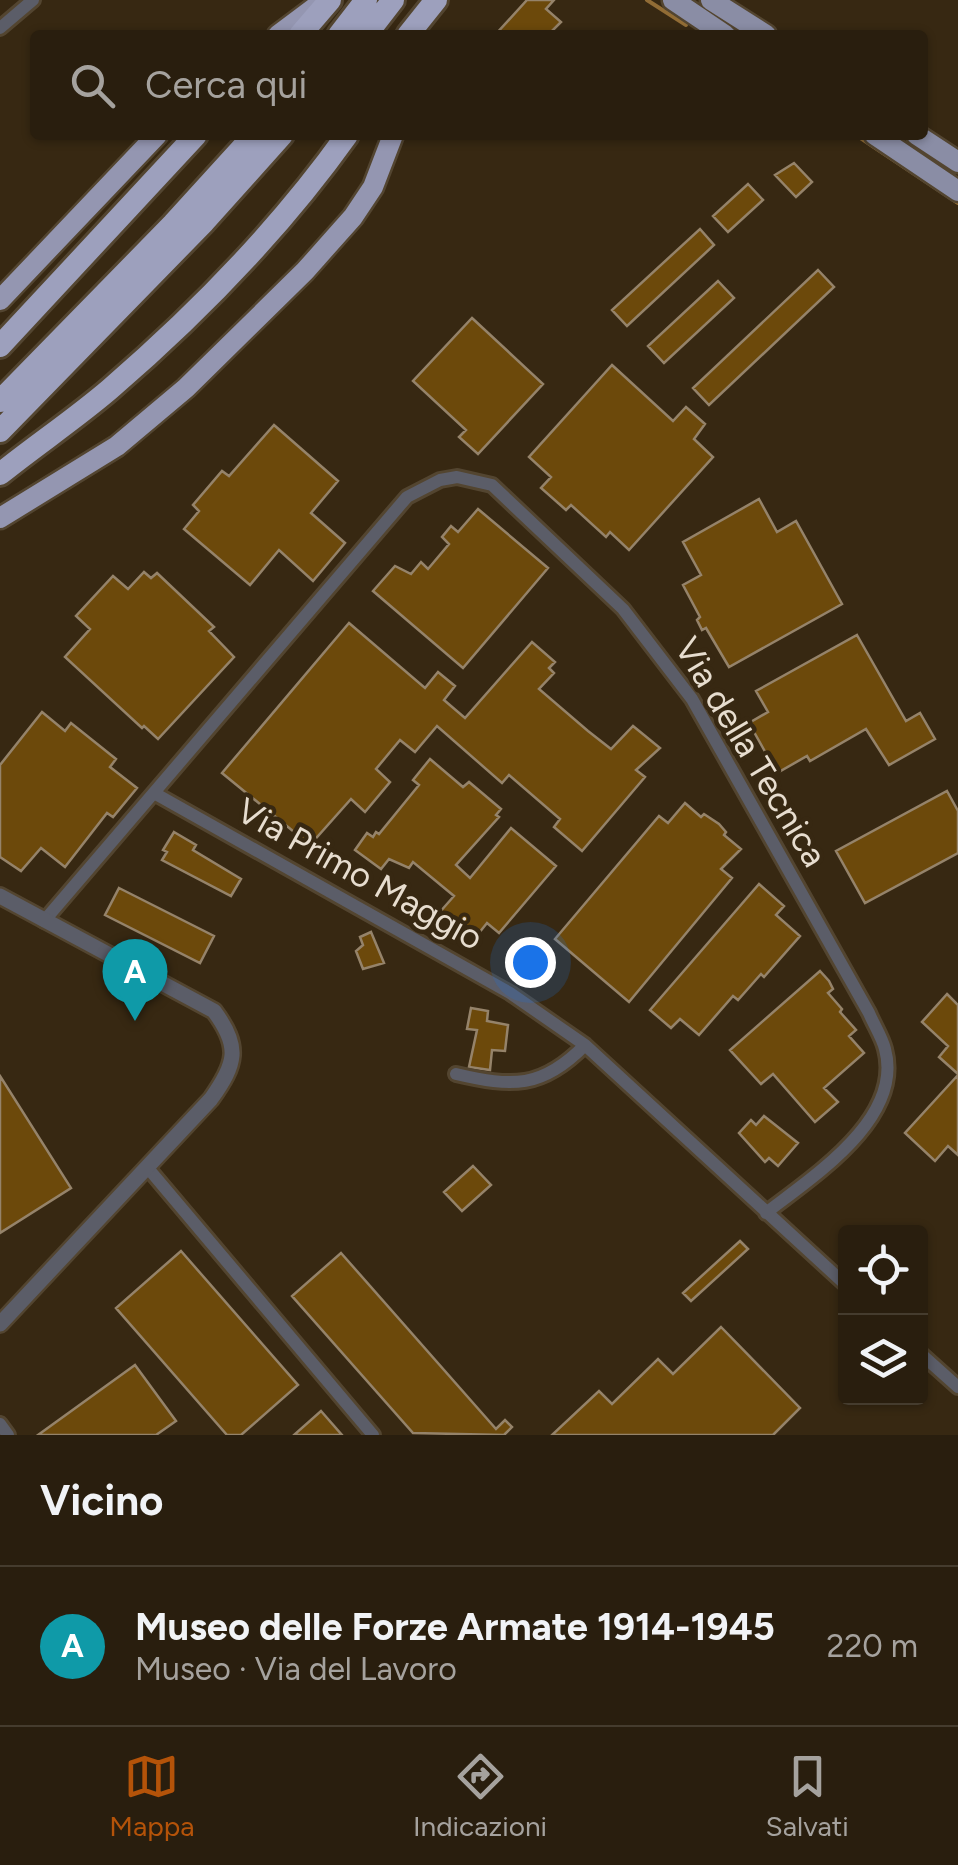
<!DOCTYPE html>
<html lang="it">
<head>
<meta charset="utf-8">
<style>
  body { margin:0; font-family:Figtree,sans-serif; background:#352b1c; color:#f1f3f6 }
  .controls { position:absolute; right:30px; bottom:30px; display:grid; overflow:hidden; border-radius:10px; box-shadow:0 2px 8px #0004 }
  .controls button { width:90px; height:90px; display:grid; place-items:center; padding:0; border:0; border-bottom:2px solid #453c2e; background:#291e0e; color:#f1f3f6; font:50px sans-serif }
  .you { position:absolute; left:530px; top:962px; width:35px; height:35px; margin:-25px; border:8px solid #fff; border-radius:50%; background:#1a73e8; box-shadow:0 0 0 15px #1a73e833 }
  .badge { display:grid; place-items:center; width:65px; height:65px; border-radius:50%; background:#b45309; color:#fff; font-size:32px; font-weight:700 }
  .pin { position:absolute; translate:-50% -82px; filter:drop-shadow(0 2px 5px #0008) }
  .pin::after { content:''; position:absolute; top:52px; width:35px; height:30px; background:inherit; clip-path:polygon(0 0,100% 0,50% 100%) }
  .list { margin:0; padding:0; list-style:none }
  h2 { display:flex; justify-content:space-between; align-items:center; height:130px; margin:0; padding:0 40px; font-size:42px }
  h2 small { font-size:32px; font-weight:400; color:#a5a29e }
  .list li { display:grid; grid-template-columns:65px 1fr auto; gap:30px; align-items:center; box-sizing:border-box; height:160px; padding:0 40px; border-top:2px solid #453c2e }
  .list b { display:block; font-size:38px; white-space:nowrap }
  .list p { margin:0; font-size:32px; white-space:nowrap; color:#a5a29e }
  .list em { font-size:32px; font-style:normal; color:#a5a29e }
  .icon { flex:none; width:55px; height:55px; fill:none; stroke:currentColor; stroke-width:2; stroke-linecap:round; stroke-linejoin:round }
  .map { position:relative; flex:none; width:958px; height:1435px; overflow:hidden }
  .search { position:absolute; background:#291e0e; box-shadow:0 2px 8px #0004; left:30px; right:30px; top:30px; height:110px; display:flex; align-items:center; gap:25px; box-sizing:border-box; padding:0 35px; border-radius:10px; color:#a5a29e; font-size:38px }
  .sheet { height:290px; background:#291e0e }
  nav { display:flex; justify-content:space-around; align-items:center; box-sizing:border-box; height:140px; border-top:2px solid #453c2e; background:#291e0e; font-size:28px; color:#a5a29e }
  nav a { display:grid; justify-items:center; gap:5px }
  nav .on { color:#b45309 }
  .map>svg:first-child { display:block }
</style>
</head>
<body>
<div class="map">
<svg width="958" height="1435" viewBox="0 0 958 1435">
  <rect width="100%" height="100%" fill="#372812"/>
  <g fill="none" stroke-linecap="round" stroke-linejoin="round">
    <path stroke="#916c35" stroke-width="4" d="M647 0 686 25
      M696 32 701 35
      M856 135 958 203"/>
  </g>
  <path fill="#6c490b" stroke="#95836a" stroke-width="2.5" d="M527 0H554L546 9 561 22 548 35H495Z
    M794 163 812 182 796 197 775 175Z
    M748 184 763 200 728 232 713 216Z
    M700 229 714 245 627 326 612 310Z
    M818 270 834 287 709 405 693 388Z
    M718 281 734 298 664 363 648 346Z
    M472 318 543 384 478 454 459 437 466 430 413 381Z
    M612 365 673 421 686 407 705 424 694 439 713 457 629 550 610 532 606 537 571 505 566 510 541 488 551 477 529 457Z
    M274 425 338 481 311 513 345 543 313 581 279 550 250 585 184 529 199 511 193 505 222 471 229 476Z
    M759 499 777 532 796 521 842 604 729 667 706 628 702 630 697 620 700 617 683 585 701 575 683 542Z
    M478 509 548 568 463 668 373 591 395 566 411 574 421 562 428 569 449 544 442 537 451 526 458 532Z
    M144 572 151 578 157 573 214 627 209 631 234 657 158 739 144 726 142 728 65 657 90 629 76 616 113 576 128 589Z
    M349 623 425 688 438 672 455 686 444 700 465 718 532 642 555 662 549 668 554 673 539 689 588 731 611 749 633 726 660 748 636 770 645 777 582 851 554 827 560 819 509 775 502 783 437 726 415 752 400 740 376 769 390 782 365 812 351 799 310 845 222 773Z
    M857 635 906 721 920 713 935 739 889 765 866 729 810 761 807 756 777 773 749 723 768 712 756 691Z
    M42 712 65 731 71 723 116 759 110 767 137 788 113 817 107 813 65 867 41 848 21 871 0 857V765Z
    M430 759 463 787 469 782 501 809 496 815 499 817 456 865 470 878 511 828 556 866 499 933 487 923 475 938 458 924 456 927 439 913 454 896 413 862 409 868 389 859 381 869 355 850 367 833 373 837 376 832 379 834 419 785 413 780Z
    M947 791 958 811V853L865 903 836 851Z
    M685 803 701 817 704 814 719 824 726 832 724 835 741 849 721 869 732 878 629 1002 555 939 659 816 668 823Z
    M174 832 196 845 193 850 241 879 231 896 162 860 167 852 163 850Z
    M759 884 784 906 776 915 800 936 764 977 761 974 738 1000 733 996 699 1035 680 1019 671 1028 650 1010Z
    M119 888 214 936 200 963 105 915Z
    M371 932 384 963 363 969 356 951 363 945 360 937Z
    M820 971 829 981 833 989 828 993 842 1009 840 1012 856 1030 849 1036 864 1053 824 1088 838 1102 815 1122 773 1074 761 1084 730 1050Z
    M947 994 958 1005V1074L939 1057 948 1046 922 1022Z
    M471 1008 488 1011 487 1021 508 1025 505 1051 492 1050 490 1070 469 1067 477 1030 467 1029Z
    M958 1075V1155L948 1146 935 1161 905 1133Z
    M0 1076 71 1188 0 1233Z
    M764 1116 798 1143 778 1166 769 1158 765 1162 739 1133 751 1120 756 1125Z
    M473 1166 491 1185 462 1211 444 1192Z
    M740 1241 748 1249 691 1301 683 1293Z
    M181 1251 298 1385 241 1435H227L116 1308Z
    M341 1253 496 1429 505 1420 512 1427 504 1435 413 1433 292 1296Z
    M721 1327 800 1408 773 1435H552L599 1391 612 1404 658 1359 673 1374Z
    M135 1365 176 1421 156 1435H38Z
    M321 1411 342 1435H294Z"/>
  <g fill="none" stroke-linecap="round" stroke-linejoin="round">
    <defs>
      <path id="minor" d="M0 28 33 0
        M154 793 510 993 585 1045 846 1285
        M44 921 407 497 440 480 457 477 492 485 623 609 692 699 869 1013C874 1025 882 1037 885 1049 904 1119 812 1177 766 1213
        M456 1074C512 1087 542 1089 585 1045
        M147 1167 373 1435
        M920 1353 958 1387
        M0 1424 8 1435"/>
      <path id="tertiary" d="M0 896 214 1011C241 1047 236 1064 211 1099L0 1324"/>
      <path id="primary" d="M673 0 725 35
        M711 0 766 35
        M875 135 958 191
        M917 135 958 162"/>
      <path id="trunk" d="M278 35 318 5
        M0 300 157 135
        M0 518 117 446 186 388 305 271 353 217 373 187 393 135"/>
      <path id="motorway" d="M300 35 330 0
        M339 35 366 0
        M366 35 393 0
        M408 35 436 0
        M0 346 196 135
        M0 401 173 224 254 135
        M0 431 204 222 282 135
        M0 474C36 445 75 419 110 389 198 313 280 229 347 135"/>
    </defs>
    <use href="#minor" stroke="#534530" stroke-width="18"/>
    <use href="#tertiary" stroke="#534530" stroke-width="20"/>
    <use href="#primary" stroke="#534530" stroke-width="25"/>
    <use href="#trunk" stroke="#534530" stroke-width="25"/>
    <use href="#motorway" stroke="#534530" stroke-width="28"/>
    <use href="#minor" stroke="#5b5d68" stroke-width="12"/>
    <use href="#tertiary" stroke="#5b5d68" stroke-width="15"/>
    <use href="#primary" stroke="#8a8da5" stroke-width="20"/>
    <use href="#trunk" stroke="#9496b1" stroke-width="20"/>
    <use href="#motorway" stroke="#9da0bd" stroke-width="22"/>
  </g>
  <g text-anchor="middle" stroke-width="9" stroke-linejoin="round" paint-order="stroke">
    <g font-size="35" fill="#e7ddcf" stroke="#372812">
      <text transform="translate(751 752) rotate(59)" y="12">Via della Tecnica</text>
      <text transform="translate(360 874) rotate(29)" y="12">Via Primo Maggio</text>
    </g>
  </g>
</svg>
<div class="controls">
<button><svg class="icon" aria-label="locate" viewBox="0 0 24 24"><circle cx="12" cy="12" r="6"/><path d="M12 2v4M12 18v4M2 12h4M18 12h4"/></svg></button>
<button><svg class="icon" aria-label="layers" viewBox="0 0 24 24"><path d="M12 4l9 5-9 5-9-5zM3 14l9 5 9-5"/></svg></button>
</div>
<div class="you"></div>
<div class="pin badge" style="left:135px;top:1021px;background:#0f9aa8">A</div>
<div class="search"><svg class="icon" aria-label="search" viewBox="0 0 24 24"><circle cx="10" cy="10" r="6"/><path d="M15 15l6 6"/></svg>Cerca qui</div>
</div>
<section class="sheet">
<h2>Vicino<small></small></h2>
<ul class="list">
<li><span class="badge" style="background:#0f9aa8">A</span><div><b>Museo delle Forze Armate 1914-1945</b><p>Museo · Via del Lavoro</p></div><em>220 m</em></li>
</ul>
</section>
<nav>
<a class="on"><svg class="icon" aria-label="map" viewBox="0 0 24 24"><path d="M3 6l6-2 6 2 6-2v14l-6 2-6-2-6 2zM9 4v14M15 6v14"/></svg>Mappa</a>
<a><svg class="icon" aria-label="directions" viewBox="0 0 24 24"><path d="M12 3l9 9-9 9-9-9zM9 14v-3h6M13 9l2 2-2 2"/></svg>Indicazioni</a>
<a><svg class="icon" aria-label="saved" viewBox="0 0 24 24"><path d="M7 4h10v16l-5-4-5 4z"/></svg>Salvati</a>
</nav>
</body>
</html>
